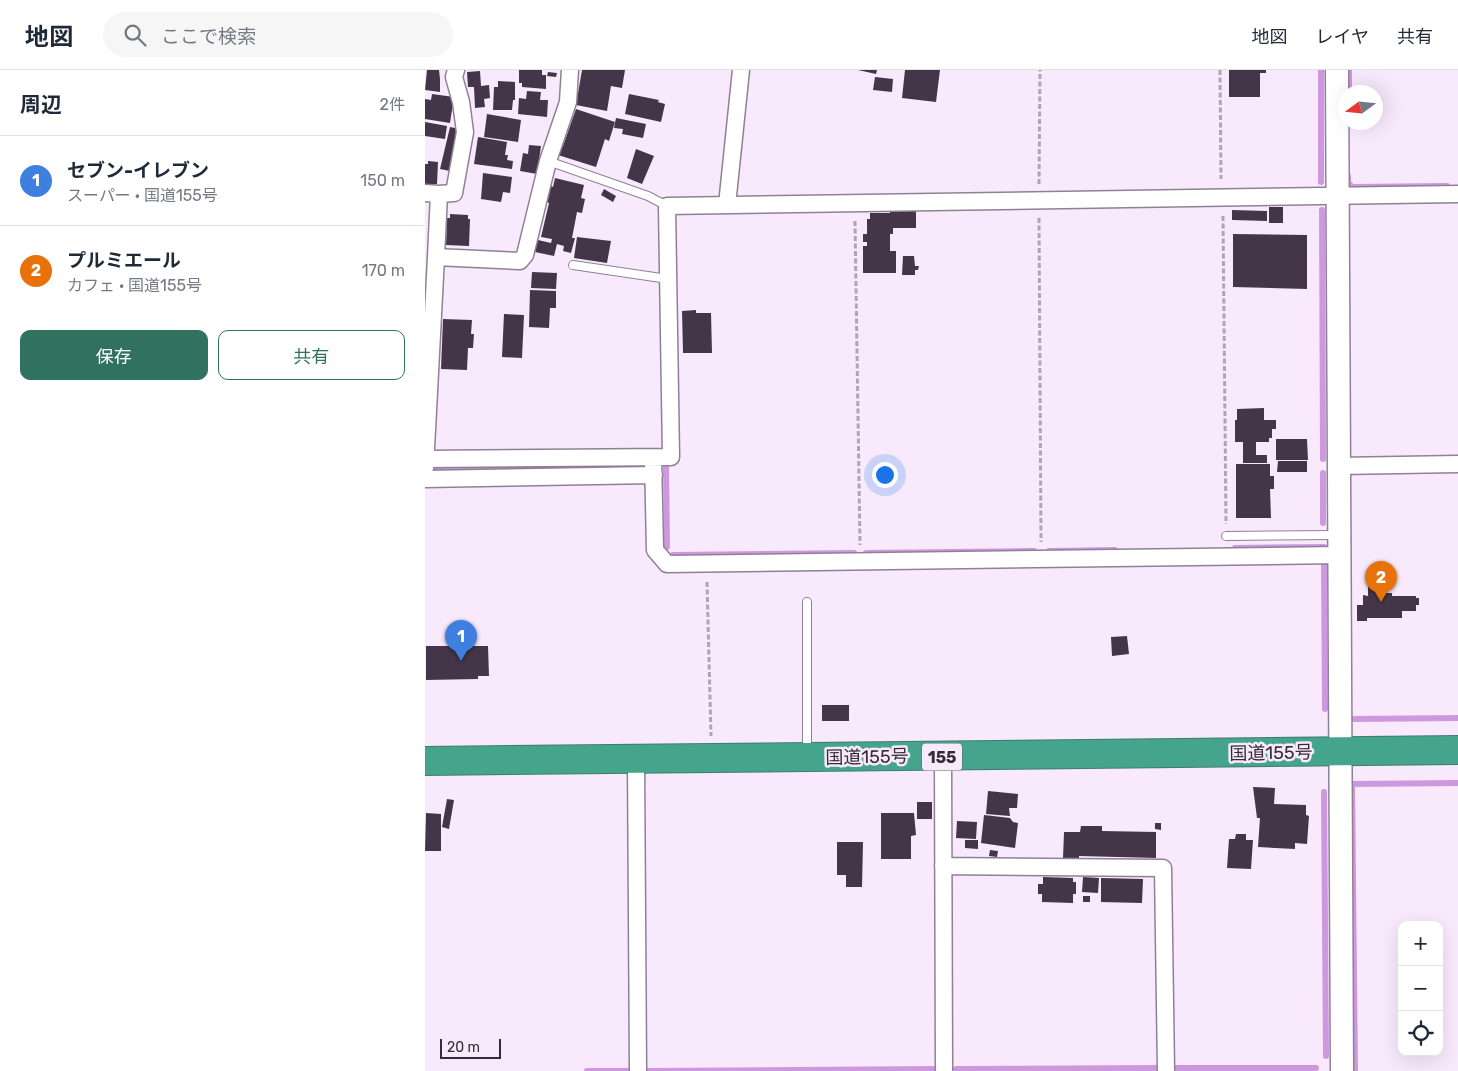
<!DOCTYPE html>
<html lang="ja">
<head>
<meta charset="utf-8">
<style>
  body { margin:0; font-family:Rubik,"Noto Sans JP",sans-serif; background:#f6f6f7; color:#1f2937 }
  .controls { position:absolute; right:15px; bottom:15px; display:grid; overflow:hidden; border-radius:10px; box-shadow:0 5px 20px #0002 }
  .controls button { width:45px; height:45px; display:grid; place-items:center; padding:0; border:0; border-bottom:1px solid #e0e1e3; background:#fff; color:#1f2937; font:25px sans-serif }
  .compass { position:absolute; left:913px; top:15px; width:45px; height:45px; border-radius:50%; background:#fff; box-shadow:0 5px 20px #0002; rotate:255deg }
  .scale { position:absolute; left:15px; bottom:12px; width:61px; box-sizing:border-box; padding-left:5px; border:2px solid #342d36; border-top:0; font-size:14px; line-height:18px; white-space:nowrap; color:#342d36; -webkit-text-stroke:4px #f8eafc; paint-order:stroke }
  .you { position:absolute; left:459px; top:404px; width:18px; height:18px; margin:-12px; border:4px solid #fff; border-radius:50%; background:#1a73e8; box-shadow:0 0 0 8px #1a73e833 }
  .badge { display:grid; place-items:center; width:32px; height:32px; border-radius:50%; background:#307160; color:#fff; font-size:16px; font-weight:700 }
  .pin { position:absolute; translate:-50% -41px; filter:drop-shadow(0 1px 2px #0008) }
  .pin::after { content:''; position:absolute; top:26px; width:18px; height:15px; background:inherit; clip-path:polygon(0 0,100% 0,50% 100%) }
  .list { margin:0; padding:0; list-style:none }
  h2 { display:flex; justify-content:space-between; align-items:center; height:65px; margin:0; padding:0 20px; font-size:21px }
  h2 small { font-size:16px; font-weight:400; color:#747a83 }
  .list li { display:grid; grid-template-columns:32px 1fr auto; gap:15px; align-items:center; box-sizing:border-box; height:90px; padding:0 20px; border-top:1px solid #e0e1e3 }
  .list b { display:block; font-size:19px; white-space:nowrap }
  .list p { margin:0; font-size:16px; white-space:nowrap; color:#747a83 }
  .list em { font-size:16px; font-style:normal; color:#747a83 }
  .actions { display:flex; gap:10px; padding:15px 20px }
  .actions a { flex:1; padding:11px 0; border:1px solid #307160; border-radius:10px; text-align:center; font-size:18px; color:#307160 }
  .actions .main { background:#307160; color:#fff }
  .icon { flex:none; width:28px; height:28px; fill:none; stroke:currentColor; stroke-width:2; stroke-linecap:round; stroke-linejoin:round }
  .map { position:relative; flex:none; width:1033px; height:1001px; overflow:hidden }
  header { display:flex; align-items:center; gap:30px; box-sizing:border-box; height:70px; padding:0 25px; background:#fff; border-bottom:1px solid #e0e1e3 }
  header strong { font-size:24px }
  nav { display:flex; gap:28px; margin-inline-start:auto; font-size:18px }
  .search { width:350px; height:45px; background:#f6f6f7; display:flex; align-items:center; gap:12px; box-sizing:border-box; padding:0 18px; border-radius:28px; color:#747a83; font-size:19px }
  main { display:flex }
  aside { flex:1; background:#fff }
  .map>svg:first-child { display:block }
</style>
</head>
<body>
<header>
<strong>地図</strong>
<div class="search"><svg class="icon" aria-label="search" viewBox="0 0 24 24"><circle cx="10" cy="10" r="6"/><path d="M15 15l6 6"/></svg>ここで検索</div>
<nav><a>地図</a><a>レイヤ</a><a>共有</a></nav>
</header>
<main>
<aside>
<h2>周辺<small>2件</small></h2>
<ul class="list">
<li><span class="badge" style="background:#3f7fe0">1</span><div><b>セブン-イレブン</b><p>スーパー · 国道155号</p></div><em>150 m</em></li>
<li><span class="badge" style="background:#e8710a">2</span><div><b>プルミエール</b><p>カフェ · 国道155号</p></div><em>170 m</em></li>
</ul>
<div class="actions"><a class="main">保存</a><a>共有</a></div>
</aside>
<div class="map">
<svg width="1033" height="1001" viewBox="0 0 1033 1001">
  <rect width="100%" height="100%" fill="#f8eafc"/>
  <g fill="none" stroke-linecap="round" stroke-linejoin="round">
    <path stroke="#ce98df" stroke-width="6" d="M896 0V112
      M924 22V0
      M923 106V112L927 117 1022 116
      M897 140 898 389
      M241 395 242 477
      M12 399 217 397
      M898 403V453
      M810 478 899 477
      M624 481 690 480
      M441 483 609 481
      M248 485 429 483
      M899 493 900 639
      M929 649 1033 648
      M899 722 901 986
      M751 998H891
      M531 999 732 998
      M162 1001H205
      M223 1001 512 999
      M930 1001 927 714 1033 713"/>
  </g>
  <path fill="#443648" d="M2 0H14L15 9V22L0 20Z
    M94 0H117V5H121V19L97 17V13H94Z
    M157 0H200L197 18 186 16 182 41 151 35Z
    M433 0H452L451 4Z
    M480 0H515L511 32 477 28Z
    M804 0H841V3H835V27H804Z
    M55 1 56 16 64 15 65 28 59 29 60 37 50 38 49 17H43L42 2Z
    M123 2 132 3 131 7 122 6Z
    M450 7 468 9 467 22 448 20Z
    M73 11 90 12V30H88L87 40H68L69 17H73Z
    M102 21 116 22 115 30H123L122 47 93 44 94 28 101 29Z
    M7 24 29 27 25 53 0 49V29L6 30Z
    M204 24 234 30 233 32 240 34 236 52 200 44Z
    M151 39 190 52 184 71 180 69 171 97 133 85 137 76H138Z
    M62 44 96 50 93 72 59 67Z
    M191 48 221 54 218 68 197 64 198 59 189 58Z
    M0 52 22 56 20 69 0 66Z
    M25 57 35 59 25 101 15 99Z
    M53 67 82 72 80 85H83L82 90 88 91 87 99 49 94Z
    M104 75 116 76 112 104 95 101 98 83 103 84Z
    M211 79 229 86 217 114 202 108Z
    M3 91 13 92 12 114H0V94H3Z
    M58 103 87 107 85 123 78 122 76 132 56 129Z
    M130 108 159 115 156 128 160 129 157 143 152 142 147 168H150L146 183 138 181 139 176 132 174 129 186 110 182 113 170 126 173 127 169 116 167 124 133 122 132 126 116 128 117Z
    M179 119 191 126 188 132 176 125Z
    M844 137H858V153H844Z
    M807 140 842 141V151L807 150Z
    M465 141H491V158H468V164H465V181H471V203H438V176H442V172H438V164H442V149H445V143H465Z
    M25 144 43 145V149H45L44 176 21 175 22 148H25Z
    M808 164 882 165V219L808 217Z
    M152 167 186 171 182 193 149 188Z
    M478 186H489L490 196H494L493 200H490V205H477Z
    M107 202 132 203 131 219 106 218Z
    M105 220 131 221V238H125L124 258 104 257Z
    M271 240V243H286L287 283H258L257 241Z
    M79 244 99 245 97 288 77 287Z
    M18 249 47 250 46 264H49L48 278H43L42 300 16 299Z
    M839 338V350H851V359H847V368H844V372H831V385H842V393H818V372H810V350H812V339Z
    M851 369H882L883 390H851Z
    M853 391H882V402H852Z
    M811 394H845V406H849V419H845L846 448H811Z
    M943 516 957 517V523H967V526H991V528H994V535H991V541H977V548H942V551H932V535H938V525L943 526Z
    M702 566 704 584 687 586 686 567Z
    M1 576H63L64 606H53V609L1 610Z
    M397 635H424V651H397Z
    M828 717 850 718 849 734 881 735V745L884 746 882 774 870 773V779L833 777 835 748H832Z
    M563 721 593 724 592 738H584L585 746 561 744Z
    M22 729 29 730 24 759 17 757Z
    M492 732H507V749H492Z
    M1 743 16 744V781H0Z
    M456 743H489L491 765 486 766V789H456Z
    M559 745 585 748 588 752 593 753 590 778 556 773Z
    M532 751 552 752 551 769 531 768Z
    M730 753H736V760L730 759Z
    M656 756H677V761L731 762V788L654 786V789L638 788 639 762H655Z
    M811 764H821V770H828L826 799 802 798 804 769H810Z
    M540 770H553V779L540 778Z
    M412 772H438L437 817H421V805H412Z
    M565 780 573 781 572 787 564 786Z
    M618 807 648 808V812H651V824H648V833L617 832V824H613V814H618Z
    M658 807 674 808 673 823 657 822Z
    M676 808 718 809 717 833 676 832Z
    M658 826H665V832H658Z"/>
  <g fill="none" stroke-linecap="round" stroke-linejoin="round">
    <defs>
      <path id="lane" d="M123 91 223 126 242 136
        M148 195 243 209
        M801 466 911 465
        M382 683V532"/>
      <path id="street" d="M0 123 14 124 11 187 95 191 100 185 123 91 143 32 145 0
        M14 124 29 123 40 62 36 32 29 7 31 0
        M302 135 316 0
        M228 388 230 480 242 494 915 485
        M0 389 246 387 242 136 1033 124
        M914 396 1033 394
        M0 398 11 187
        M0 409 229 405
        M518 687 519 1001
        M211 690 213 1001
        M518 796 738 798 741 1001"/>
      <path id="secondary" d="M912 0 917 1001"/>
      <path id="highway" d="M0 691 1033 680"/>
    </defs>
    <use href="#lane" stroke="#908095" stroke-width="10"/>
    <use href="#street" stroke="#908095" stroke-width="19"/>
    <use href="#secondary" stroke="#908095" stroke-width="25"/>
    <use href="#highway" stroke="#3f7b6e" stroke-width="30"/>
    <path stroke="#afa4b2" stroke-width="3" stroke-dasharray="5 2.5" stroke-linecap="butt" d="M795 0 796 109
      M614 114 615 0
      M798 146 801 454
      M614 148 616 472
      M430 151 435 475
      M282 512 286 666"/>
    <use href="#lane" stroke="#fff" stroke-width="8"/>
    <use href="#street" stroke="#fff" stroke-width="16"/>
    <use href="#secondary" stroke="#fff" stroke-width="22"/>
    <use href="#highway" stroke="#45a58c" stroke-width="28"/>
  </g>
  <g text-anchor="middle" stroke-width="5" stroke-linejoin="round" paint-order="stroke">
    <rect fill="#f8eafc" stroke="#6f6671" stroke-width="1" x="497" y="673.5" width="40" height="27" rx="4"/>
    <g font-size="16" font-weight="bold" fill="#342d36">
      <text x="517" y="693">155</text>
    </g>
    <g font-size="18" fill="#342d36" stroke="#f8eafc">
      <text transform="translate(846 683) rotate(-1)" y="6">国道155号</text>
      <text transform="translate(442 687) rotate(-1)" y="6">国道155号</text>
    </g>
  </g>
</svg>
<div class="controls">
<button>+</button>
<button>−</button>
<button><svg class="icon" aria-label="locate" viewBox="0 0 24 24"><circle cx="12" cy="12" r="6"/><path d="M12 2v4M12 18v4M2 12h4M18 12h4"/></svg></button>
</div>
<svg class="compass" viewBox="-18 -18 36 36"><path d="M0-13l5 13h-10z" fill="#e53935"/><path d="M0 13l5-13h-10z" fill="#747a83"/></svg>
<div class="scale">20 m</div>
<div class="you"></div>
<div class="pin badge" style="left:36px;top:591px;background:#3f7fe0">1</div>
<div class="pin badge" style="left:956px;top:532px;background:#e8710a">2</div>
</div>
</main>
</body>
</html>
